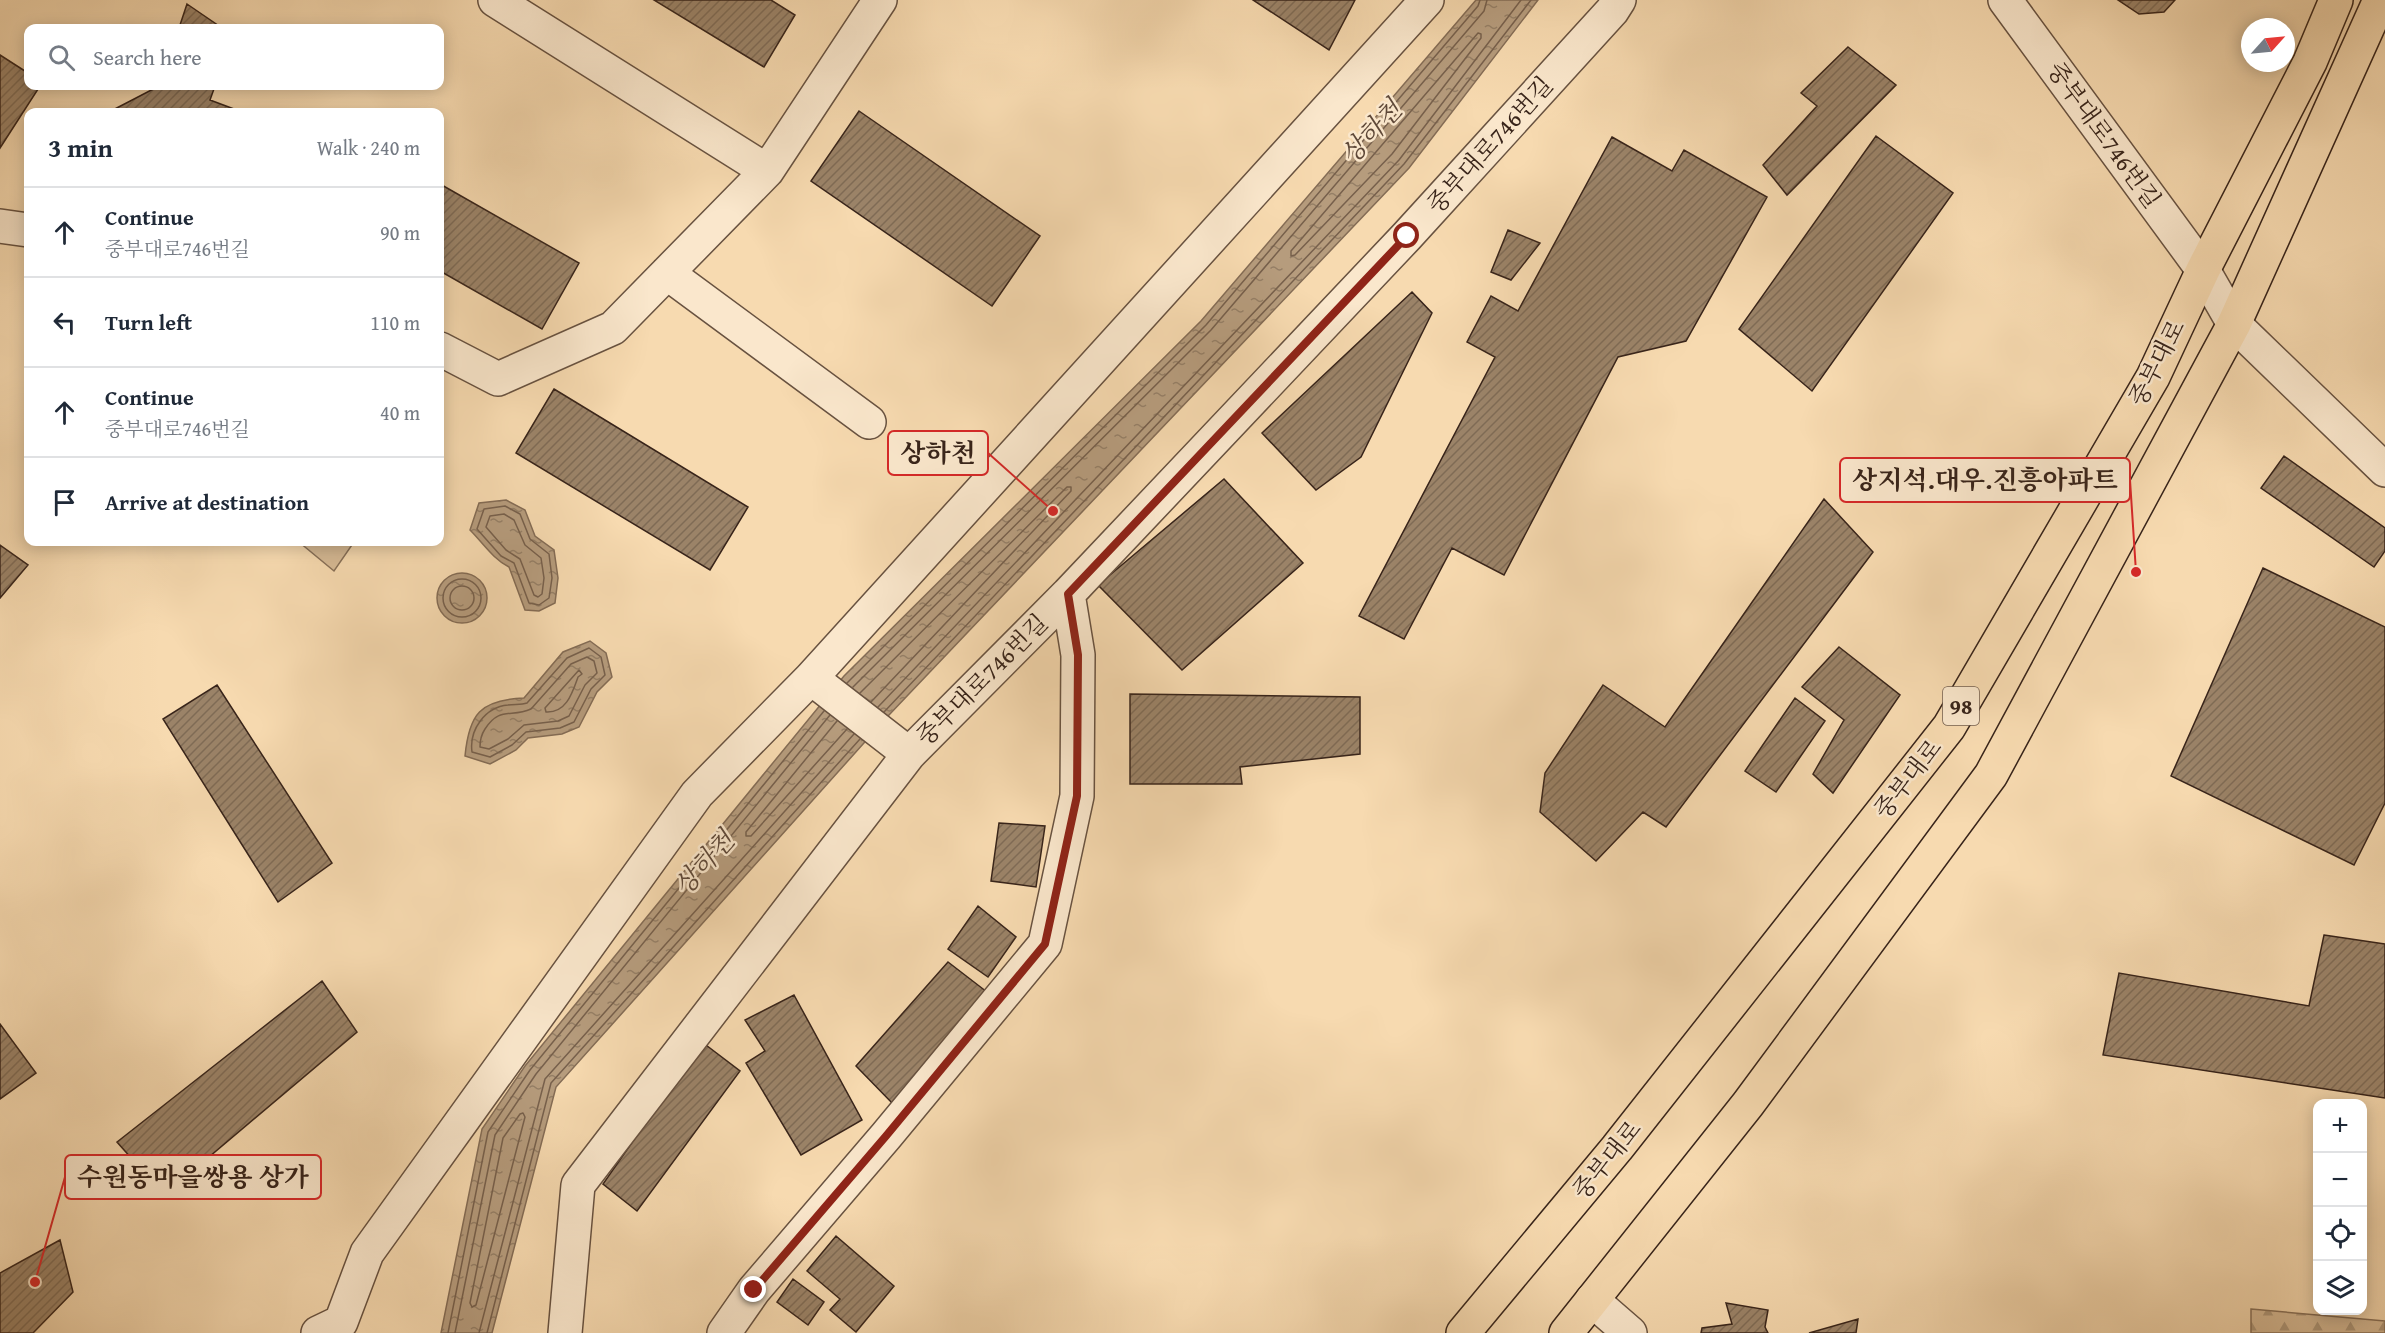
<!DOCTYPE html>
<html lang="en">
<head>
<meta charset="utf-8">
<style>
  body { margin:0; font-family:"Gentium Book Plus","Noto Serif KR",serif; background:#f2f2f3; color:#1f2937 }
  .controls { position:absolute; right:18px; bottom:18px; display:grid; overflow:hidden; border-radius:12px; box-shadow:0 3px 15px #0003 }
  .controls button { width:54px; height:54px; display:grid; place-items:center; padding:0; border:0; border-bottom:2px solid #e0e1e3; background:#fff; color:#1f2937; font:30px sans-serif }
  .compass { position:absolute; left:2241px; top:18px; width:54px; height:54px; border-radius:50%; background:#fff; box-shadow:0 3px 15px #0003; rotate:63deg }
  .stop { position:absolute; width:18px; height:18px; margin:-14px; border:4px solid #8f2418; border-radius:50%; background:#fff }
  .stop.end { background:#8f2418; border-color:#fff; box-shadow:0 2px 6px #0008 }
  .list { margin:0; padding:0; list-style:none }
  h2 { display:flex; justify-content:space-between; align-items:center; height:78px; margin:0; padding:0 24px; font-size:26px }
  h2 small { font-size:20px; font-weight:400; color:#747a83 }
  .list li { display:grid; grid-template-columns:39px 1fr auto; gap:18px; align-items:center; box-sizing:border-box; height:90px; padding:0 24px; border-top:2px solid #e0e1e3 }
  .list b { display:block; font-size:22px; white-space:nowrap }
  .list p { margin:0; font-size:20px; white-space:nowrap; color:#747a83 }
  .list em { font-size:20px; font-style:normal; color:#747a83 }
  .icon { flex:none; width:33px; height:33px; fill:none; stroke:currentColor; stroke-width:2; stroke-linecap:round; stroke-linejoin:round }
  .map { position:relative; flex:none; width:2385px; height:1333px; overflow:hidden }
  .search { position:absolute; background:#fff; box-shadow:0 3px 15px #0003; left:24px; top:24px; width:420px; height:66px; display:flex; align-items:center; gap:15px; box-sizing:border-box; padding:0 21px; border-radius:12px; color:#747a83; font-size:22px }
  .panel { position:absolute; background:#fff; box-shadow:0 3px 15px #0003; left:24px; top:108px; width:420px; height:438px; border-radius:12px }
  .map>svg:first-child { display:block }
</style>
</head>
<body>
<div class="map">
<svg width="2385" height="1333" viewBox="0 0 2385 1333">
  <defs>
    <pattern id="forest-firs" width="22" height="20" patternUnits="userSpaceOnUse" patternTransform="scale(1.5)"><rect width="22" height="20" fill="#d7bb96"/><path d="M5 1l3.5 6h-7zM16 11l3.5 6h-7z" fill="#af987a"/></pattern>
    <pattern id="water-ripples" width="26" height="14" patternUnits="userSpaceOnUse" patternTransform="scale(1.5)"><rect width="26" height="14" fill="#b69c7d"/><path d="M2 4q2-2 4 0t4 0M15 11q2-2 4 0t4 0" fill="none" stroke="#957f66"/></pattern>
    <pattern id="building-hatch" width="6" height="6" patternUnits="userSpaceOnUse" patternTransform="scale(1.5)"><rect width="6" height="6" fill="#9b8368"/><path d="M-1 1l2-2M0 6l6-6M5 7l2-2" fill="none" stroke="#7f6b55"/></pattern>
  </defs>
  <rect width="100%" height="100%" fill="#f7dab0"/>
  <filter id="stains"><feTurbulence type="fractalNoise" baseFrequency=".00333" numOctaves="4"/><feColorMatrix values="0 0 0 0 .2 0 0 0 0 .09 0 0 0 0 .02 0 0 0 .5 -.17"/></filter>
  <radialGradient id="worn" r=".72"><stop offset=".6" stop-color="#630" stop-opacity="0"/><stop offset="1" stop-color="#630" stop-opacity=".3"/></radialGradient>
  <path fill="#d7bb96" stroke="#887058" stroke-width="1.5" d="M299 542H354L334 571Z"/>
  <path fill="url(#forest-firs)" stroke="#887058" stroke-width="1.5" d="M2251 1309 2385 1321V1333H2251Z"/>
  <path fill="url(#water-ripples)" stroke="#846c55" stroke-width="1.5" d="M1476 0H1538L1409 168 889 715 556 1087 492 1333H441L482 1129 525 1066 844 676 1201 321Z
    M506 500 525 510 535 536 554 550 558 578 555 603 539 611 525 610 509 567C493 559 483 543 470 530L479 503Z
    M437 598a25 25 0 1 1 50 0a25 25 0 1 1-50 0Z
    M590 641 606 653 612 677 597 692 579 727 562 734 528 738 516 750 490 764 465 756C469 714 480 700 524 698L563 652Z"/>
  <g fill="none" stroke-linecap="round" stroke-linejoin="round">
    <path stroke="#77604c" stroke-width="1.5" d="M1478 33 1481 34V38L1392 154 1295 255 1291 256V251Z
      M505 506 520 514 530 539 549 554 552 578 549 598 539 605 529 603 514 563 501 556 477 529 484 509Z
      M504 514 514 520 525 545 541 558 544 578 542 594 538 597 534 595 520 559 506 550 486 527 490 516Z
      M443 598a19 19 0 1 1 38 0a19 19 0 1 1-38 0Z
      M450 598a12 12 0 1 1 24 0a12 12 0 1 1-24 0Z
      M589 648 601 657 605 675 591 689 574 722 560 728 526 732 512 745 490 757 472 752C469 730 485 707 508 705 515 704 521 705 527 703L567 658Z
      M587 657 594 661 597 673 585 685 569 716 558 721 524 725 508 739 489 749 480 747C480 739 481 735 485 729 500 706 511 718 531 709L571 664Z
      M579 670 582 674 578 677C572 694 566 713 546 712L545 708Z
      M847 683 1206 325 1478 6 1480 0
      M853 687 1211 330 1484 11 1487 0
      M860 693 1067 487H1071V491L871 702
      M878 707 1399 160 1521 0
      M884 712 1404 164 1531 0
      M837 721 746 832V836H751L847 729
      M523 1113 525 1117 476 1305 472 1307 470 1303 503 1138 520 1114Z
      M448 1333 488 1132 530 1070 824 711
      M455 1333 495 1135 536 1074 830 715
      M479 1333 545 1079 854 734
      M487 1333 551 1083 860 739"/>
  </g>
  <path fill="url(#building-hatch)" stroke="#38241a" stroke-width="1.5" d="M654 0H771L795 15 764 67Z
    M1253 0H1355L1329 50Z
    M2118 0H2175L2164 12 2139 14Z
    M187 4 222 28H179Z
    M1848 47 1896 85 1787 195 1763 165 1817 106 1801 93Z
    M0 55 28 73V86H40L0 148Z
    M159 86H215L210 100 242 112H109Z
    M859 111 1040 236 992 306 811 181Z
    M1876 136 1953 193 1812 391 1739 329Z
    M1612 137 1672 171 1684 150 1767 197 1686 341 1618 357 1504 575 1452 548 1404 639 1359 616 1495 357 1467 342 1491 296 1518 311Z
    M440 184 579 263 542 329 440 271Z
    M1508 230 1540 243 1511 280 1491 272Z
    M1412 292 1432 313 1361 457 1316 490 1262 433Z
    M554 389 748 507 710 570 516 453Z
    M2284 456 2385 528V551L2374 567 2261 488Z
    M1224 479 1303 563 1182 670 1098 585Z
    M1824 499 1873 552 1666 827 1643 812 1596 861 1540 812 1545 773 1603 685 1665 727Z
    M0 545 28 565 0 598Z
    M2263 568 2385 627V803L2354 865 2171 776Z
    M1839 647 1900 695 1833 793 1813 774 1844 720 1802 687Z
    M217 685 332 863 278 902 163 719Z
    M1130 694 1360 697V754L1240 767 1242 784H1130Z
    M1795 698 1825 721 1776 792 1745 771Z
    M999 823 1045 826 1036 887 991 881Z
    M978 906 1016 937 988 977 948 949Z
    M2324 935 2385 944V1098L2103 1055 2119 973 2309 1006Z
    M948 962 987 992 892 1103 856 1066Z
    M322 981 357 1032 164 1195 117 1142Z
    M794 995 862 1120 801 1155 746 1063 765 1051 745 1020Z
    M0 1024 36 1073 0 1099Z
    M702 1042 740 1071 637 1211 603 1184Z
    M836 1236 894 1286 856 1332 830 1310 840 1299 807 1271Z
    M60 1240 73 1292 33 1333H0V1273Z
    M793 1279 824 1302 808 1325 777 1302Z
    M1726 1303 1768 1310 1765 1327 1768 1333H1701L1702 1328 1732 1324Z
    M1858 1319 1856 1333H1809Z"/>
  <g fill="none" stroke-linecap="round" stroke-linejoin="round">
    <defs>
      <path id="minor" d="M495 0 767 171
        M2005 0 2203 270 2234 324 2385 470
        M0 226 28 230
        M667 273 869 422
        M440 349 498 379 613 328 767 171 880 0
        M811 678 909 754
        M1592 1300 1630 1333
        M318 1333 341 1322 367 1253 697 794 811 678 1427 0
        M565 1333 578 1185 909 754 1068 594 1407 236 1612 11 1619 0
        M724 1333 754 1290 886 1136 1045 944 1077 796 1078 655 1068 594"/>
      <path id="major" d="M1463 1333 1617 1148 1949 727 2153 377 2203 270 2310 62 2336 0
        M1566 1333 1748 1104 1991 775 2234 324 2380 0"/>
    </defs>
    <use href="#minor" stroke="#685240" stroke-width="36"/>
    <use href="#major" stroke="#38241a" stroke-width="36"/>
    <use href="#minor" stroke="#fae7cc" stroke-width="33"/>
    <use href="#major" stroke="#f7dab0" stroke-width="33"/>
  </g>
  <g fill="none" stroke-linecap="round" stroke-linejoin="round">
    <path stroke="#8f2418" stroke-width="8" d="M754 1290 886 1136 1045 944 1077 796 1078 655 1068 594 1407 236"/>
  </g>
  <g text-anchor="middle" stroke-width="5" stroke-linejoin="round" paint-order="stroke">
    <rect fill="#fae7cc" stroke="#725e4f" stroke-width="1.5" x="1943" y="687" width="36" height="38" rx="4.5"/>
    <g font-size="22" font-weight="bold" fill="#38241a">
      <text x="1961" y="714">98</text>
    </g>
    <g font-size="24" fill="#38241a" stroke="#fae7cc">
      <text transform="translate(2104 135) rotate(54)" y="8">중부대로746번길</text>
      <text transform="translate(1490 145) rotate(-48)" y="8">중부대로746번길</text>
      <text transform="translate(2157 363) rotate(-63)" y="8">중부대로</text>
      <text transform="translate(982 680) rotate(-45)" y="8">중부대로746번길</text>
      <text transform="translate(1908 779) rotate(-52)" y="8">중부대로</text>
      <text transform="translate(1607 1160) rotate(-51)" y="8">중부대로</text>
    </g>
    <g font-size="26" font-style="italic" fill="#5e4838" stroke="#fae7cc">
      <text transform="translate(1371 132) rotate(-47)" y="9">상하천</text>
      <text transform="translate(704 863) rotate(-48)" y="9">상하천</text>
    </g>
  </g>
  <path fill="none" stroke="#d62828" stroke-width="2" d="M1053 511L988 453M2136 572L2130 480M35 1282L65 1177"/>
  <g fill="#d62828" stroke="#fae7cc" stroke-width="2">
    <circle cx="1053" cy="511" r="6"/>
    <circle cx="2136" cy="572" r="6"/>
    <circle cx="35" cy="1282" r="6"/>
  </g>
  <g fill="#fae7cc" stroke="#d62828" stroke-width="2">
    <rect x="888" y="431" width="100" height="44" rx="6"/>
    <rect x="1840" y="458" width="290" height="44" rx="6"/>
    <rect x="65" y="1155" width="256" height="44" rx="6"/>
  </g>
  <g font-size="26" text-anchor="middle" font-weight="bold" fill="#38241a">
    <text x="938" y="462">상하천</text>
    <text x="1985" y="489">상지석.대우.진흥아파트</text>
    <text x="193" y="1186">수원동마을쌍용 상가</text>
  </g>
  <rect width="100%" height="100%" filter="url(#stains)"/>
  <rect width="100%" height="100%" fill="url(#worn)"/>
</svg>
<div class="controls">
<button>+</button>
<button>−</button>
<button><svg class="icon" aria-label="locate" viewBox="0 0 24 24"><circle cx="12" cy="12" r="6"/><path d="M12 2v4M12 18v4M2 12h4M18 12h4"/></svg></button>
<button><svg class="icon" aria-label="layers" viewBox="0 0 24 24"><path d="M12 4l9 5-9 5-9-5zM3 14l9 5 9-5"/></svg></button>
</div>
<svg class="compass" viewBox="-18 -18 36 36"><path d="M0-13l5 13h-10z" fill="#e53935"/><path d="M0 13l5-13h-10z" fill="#747a83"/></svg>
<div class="stop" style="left:1407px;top:236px"></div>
<div class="stop end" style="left:754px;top:1290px"></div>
<div class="search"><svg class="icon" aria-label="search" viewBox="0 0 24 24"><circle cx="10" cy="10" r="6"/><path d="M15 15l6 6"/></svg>Search here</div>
<section class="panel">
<h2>3 min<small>Walk · 240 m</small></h2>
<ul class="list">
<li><svg class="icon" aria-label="ahead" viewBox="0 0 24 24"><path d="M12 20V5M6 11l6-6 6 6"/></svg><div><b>Continue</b><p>중부대로746번길</p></div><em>90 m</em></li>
<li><svg class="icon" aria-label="left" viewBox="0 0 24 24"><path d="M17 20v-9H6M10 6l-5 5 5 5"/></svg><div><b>Turn left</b></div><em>110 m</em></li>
<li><svg class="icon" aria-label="ahead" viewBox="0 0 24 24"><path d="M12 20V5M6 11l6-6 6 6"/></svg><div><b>Continue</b><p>중부대로746번길</p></div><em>40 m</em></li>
<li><svg class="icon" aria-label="arrive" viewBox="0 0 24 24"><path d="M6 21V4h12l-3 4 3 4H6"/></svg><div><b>Arrive at destination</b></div></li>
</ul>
</section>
</div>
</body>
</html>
